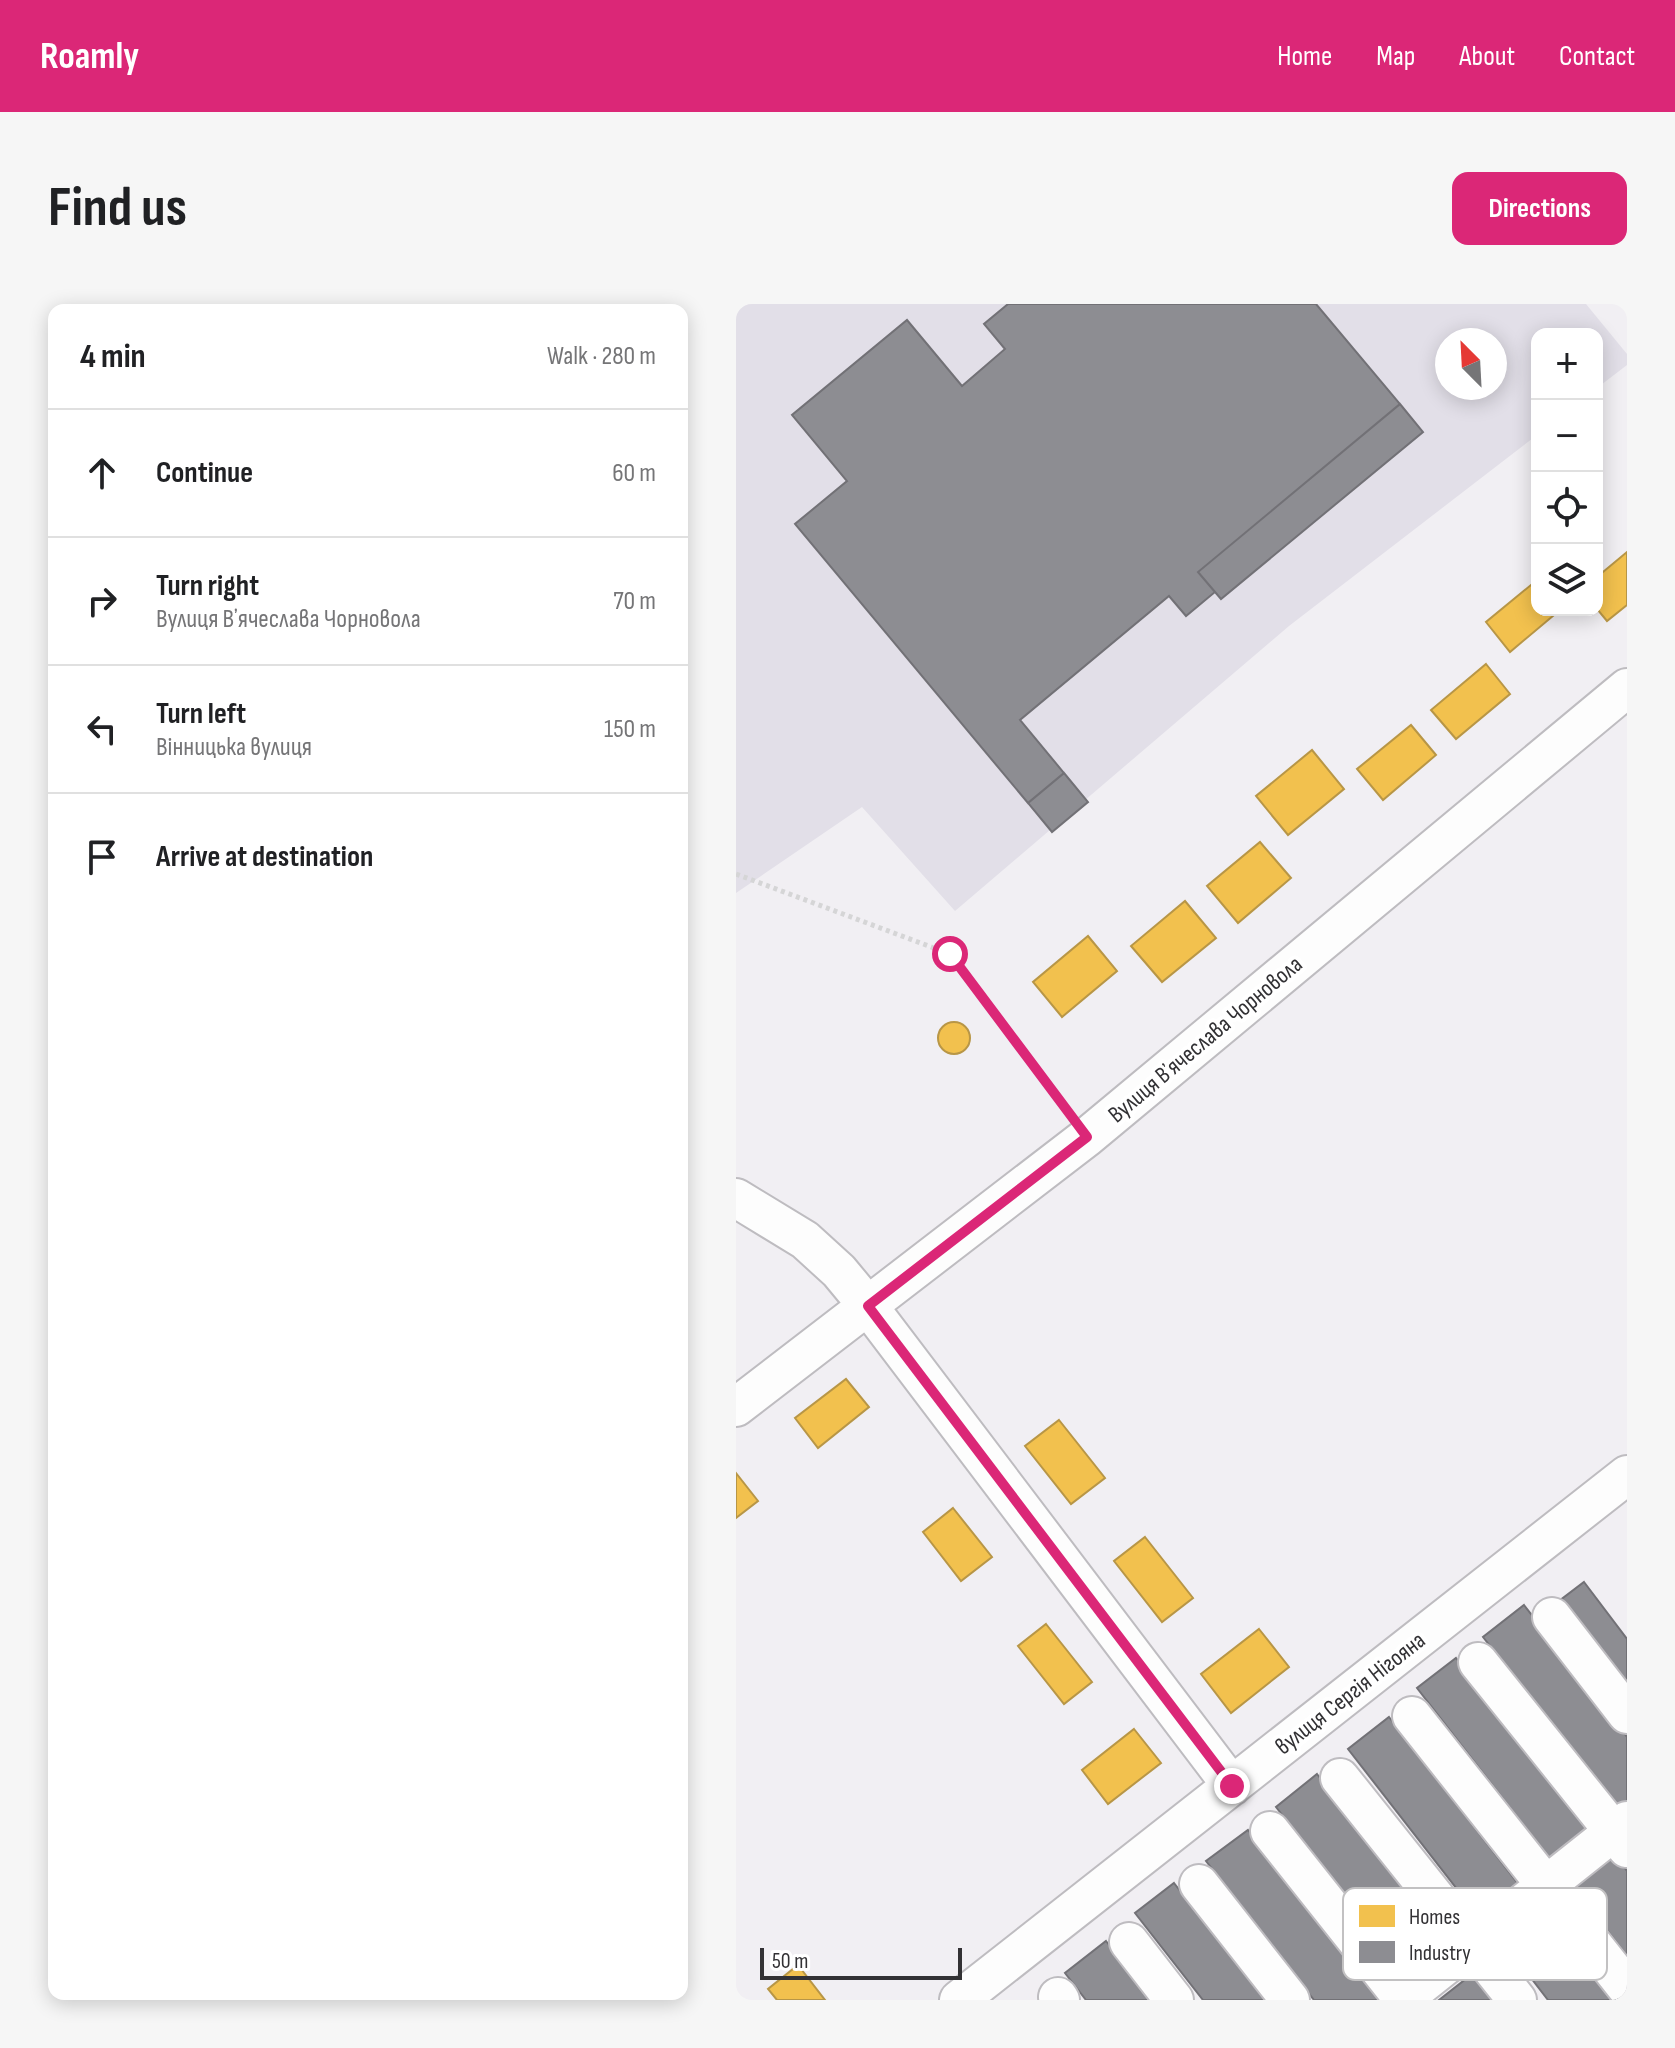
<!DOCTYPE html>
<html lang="en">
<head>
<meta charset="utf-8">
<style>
  body { margin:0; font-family:"Sofia Sans Condensed",sans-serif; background:#f6f6f6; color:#202124 }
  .controls { position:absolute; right:24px; top:24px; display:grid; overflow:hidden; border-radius:16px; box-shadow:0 4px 20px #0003 }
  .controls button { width:72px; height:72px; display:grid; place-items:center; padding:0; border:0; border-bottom:2px solid #e0e0e0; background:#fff; color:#202124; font:40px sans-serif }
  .compass { position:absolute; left:699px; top:24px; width:72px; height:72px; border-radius:50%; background:#fff; box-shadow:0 4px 20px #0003; rotate:336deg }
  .scale { position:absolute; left:24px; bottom:20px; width:202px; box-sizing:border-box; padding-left:8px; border:4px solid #323134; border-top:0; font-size:22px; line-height:28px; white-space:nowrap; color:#323134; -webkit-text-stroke:6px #fff; paint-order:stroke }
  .stop { position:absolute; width:24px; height:24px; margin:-18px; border:6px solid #db2777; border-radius:50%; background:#fff }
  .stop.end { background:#db2777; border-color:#fff; box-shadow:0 2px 8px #0008 }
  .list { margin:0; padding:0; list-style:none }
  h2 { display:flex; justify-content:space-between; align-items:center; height:104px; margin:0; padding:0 32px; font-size:34px }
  h2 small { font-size:26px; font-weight:400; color:#757577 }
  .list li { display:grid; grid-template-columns:52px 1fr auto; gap:24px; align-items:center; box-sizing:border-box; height:128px; padding:0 32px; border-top:2px solid #e0e0e0 }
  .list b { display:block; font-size:30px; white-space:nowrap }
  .list p { margin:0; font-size:26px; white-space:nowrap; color:#757577 }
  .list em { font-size:26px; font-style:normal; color:#757577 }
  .icon { flex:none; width:44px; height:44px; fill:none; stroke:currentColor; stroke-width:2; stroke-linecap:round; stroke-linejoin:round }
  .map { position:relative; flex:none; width:891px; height:1696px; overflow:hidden; border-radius:16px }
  header { display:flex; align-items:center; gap:48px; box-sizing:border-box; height:112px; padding:0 40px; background:#db2777; color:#fff }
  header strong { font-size:38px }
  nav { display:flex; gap:44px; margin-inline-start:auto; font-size:28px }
  .intro { display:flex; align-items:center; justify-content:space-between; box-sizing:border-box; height:192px; padding:0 48px }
  h1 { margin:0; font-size:56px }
  .button { padding:20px 36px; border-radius:16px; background:#db2777; color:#fff; font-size:28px; font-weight:700 }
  main { display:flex; gap:48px; padding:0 48px }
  aside { flex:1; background:#fff; border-radius:16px; box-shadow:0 4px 20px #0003 }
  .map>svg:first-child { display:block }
</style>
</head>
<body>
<header>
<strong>Roamly</strong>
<nav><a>Home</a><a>Map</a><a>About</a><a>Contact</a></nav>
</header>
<div class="intro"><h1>Find us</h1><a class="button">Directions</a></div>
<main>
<aside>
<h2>4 min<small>Walk · 280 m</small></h2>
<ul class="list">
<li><svg class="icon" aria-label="ahead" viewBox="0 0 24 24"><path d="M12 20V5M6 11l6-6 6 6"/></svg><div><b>Continue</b></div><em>60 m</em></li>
<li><svg class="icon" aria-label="right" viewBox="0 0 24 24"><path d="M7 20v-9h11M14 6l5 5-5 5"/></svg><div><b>Turn right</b><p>Вулиця Вʼячеслава Чорновола</p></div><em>70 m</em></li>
<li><svg class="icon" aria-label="left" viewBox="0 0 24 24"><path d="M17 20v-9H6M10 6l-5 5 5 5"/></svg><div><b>Turn left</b><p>Вінницька вулиця</p></div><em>150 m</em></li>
<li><svg class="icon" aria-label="arrive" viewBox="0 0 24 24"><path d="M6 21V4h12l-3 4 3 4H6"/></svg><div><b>Arrive at destination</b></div></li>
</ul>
</aside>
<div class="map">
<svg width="891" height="1696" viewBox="0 0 891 1696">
  <rect width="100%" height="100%" fill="#f1eff3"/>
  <path fill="#e2dfe8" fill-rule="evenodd" d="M0 0H850L891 50V61L861 84V30H801V131L553 322 219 607 126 503 0 589ZM711 36H759V84H711Z"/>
  <path fill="#f2c14e" stroke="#b89646" stroke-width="2" d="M891 248V301L871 317 861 305V273Z
    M801 276V306H824L774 348 750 318Z
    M750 360 774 390 720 435 695 406Z
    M675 421 700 451 647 496 621 465Z
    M576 446 608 485 552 531 520 492Z
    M524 538 555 574 502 619 471 582Z
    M449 597 480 634 426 678 395 642Z
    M352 632 381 667 326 713 297 678Z
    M202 734a16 16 0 1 1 32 0a16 16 0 1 1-32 0Z
    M110 1075 133 1103 82 1144 59 1114Z
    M323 1116 369 1174 335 1200 289 1142Z
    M0 1169 22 1197 0 1214Z
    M217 1204 256 1253 225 1277 187 1228Z
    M409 1233 457 1294 426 1318 378 1257Z
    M310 1320 356 1378 328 1400 282 1342Z
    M523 1325 553 1363 495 1409 465 1370Z
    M398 1425 425 1459 372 1500 346 1466Z
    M62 1661 89 1696H41L32 1685Z"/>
  <path fill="#8d8d92" stroke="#727176" stroke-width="2" d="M272 0H580L664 100 462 268 479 288 450 312 433 292 284 416 328 469 292 499 59 220 111 177 56 111 171 16 226 82 269 45 248 20Z
    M664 100 687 128 485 295 462 268Z
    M328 469 352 498 316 528 292 499Z
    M848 1278 891 1335V1386L823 1297Z
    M788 1301 891 1433V1509L887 1512 747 1333Z
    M720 1354 859 1532 820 1563 681 1384Z
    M653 1413 790 1590 749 1621 612 1445Z
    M581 1470 712 1638 670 1671 540 1503Z
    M512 1526 644 1696H578L470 1557Z
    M877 1548 891 1567V1652L835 1580Z
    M438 1579 529 1696H467L399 1609Z
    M816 1610 883 1696H812L772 1644Z
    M370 1637 416 1696H350L329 1669Z
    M740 1667 763 1696H703Z"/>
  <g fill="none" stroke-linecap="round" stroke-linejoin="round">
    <defs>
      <path id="minor" d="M0 894 69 936 103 967 132 1002 496 1482
        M0 1103 351 833 891 384
        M816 1313 891 1410
        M742 1358 891 1544
        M676 1412 891 1684
        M604 1474 781 1696
        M534 1527 668 1696
        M463 1580 554 1696
        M393 1638 438 1696
        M322 1693 324 1696
        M223 1696 891 1171
        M666 1696 891 1517"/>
    </defs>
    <use href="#minor" stroke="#bebcc0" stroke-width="42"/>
    <path stroke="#d5d5d6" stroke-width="5" stroke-dasharray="4 4" stroke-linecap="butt" d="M0 570 214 650 333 810"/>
    <use href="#minor" stroke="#fdfdfd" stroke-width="38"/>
  </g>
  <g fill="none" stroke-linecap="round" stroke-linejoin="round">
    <path stroke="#db2777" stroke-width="10" d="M214 650 351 833 132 1002 496 1482"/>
  </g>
  <g text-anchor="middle" stroke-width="8" stroke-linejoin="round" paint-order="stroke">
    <g font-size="24" fill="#323134" stroke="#fff">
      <text transform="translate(469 735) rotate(-40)" y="8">Вулиця Вʼячеслава Чорновола</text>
      <text transform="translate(614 1389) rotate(-38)" y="8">вулиця Сергія Нігояна</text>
    </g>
  </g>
  <rect x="607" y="1584" width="264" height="92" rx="12" fill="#fff" stroke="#c2c1c2" stroke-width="2"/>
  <rect x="623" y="1601" width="36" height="22" fill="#f2c14e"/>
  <rect x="623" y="1637" width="36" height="22" fill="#8d8d92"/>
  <g font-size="22" fill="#323134">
    <text x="673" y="1620">Homes</text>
    <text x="673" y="1656">Industry</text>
  </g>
</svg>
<div class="controls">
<button>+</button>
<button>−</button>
<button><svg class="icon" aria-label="locate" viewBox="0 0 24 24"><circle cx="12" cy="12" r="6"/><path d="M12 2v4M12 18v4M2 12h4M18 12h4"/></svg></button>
<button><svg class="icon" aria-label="layers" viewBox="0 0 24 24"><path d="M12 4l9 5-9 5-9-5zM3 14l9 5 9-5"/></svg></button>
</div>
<svg class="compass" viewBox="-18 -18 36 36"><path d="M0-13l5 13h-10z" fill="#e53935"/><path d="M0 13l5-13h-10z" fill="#757577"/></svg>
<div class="scale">50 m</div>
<div class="stop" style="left:214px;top:650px"></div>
<div class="stop end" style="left:496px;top:1482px"></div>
</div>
</main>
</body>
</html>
